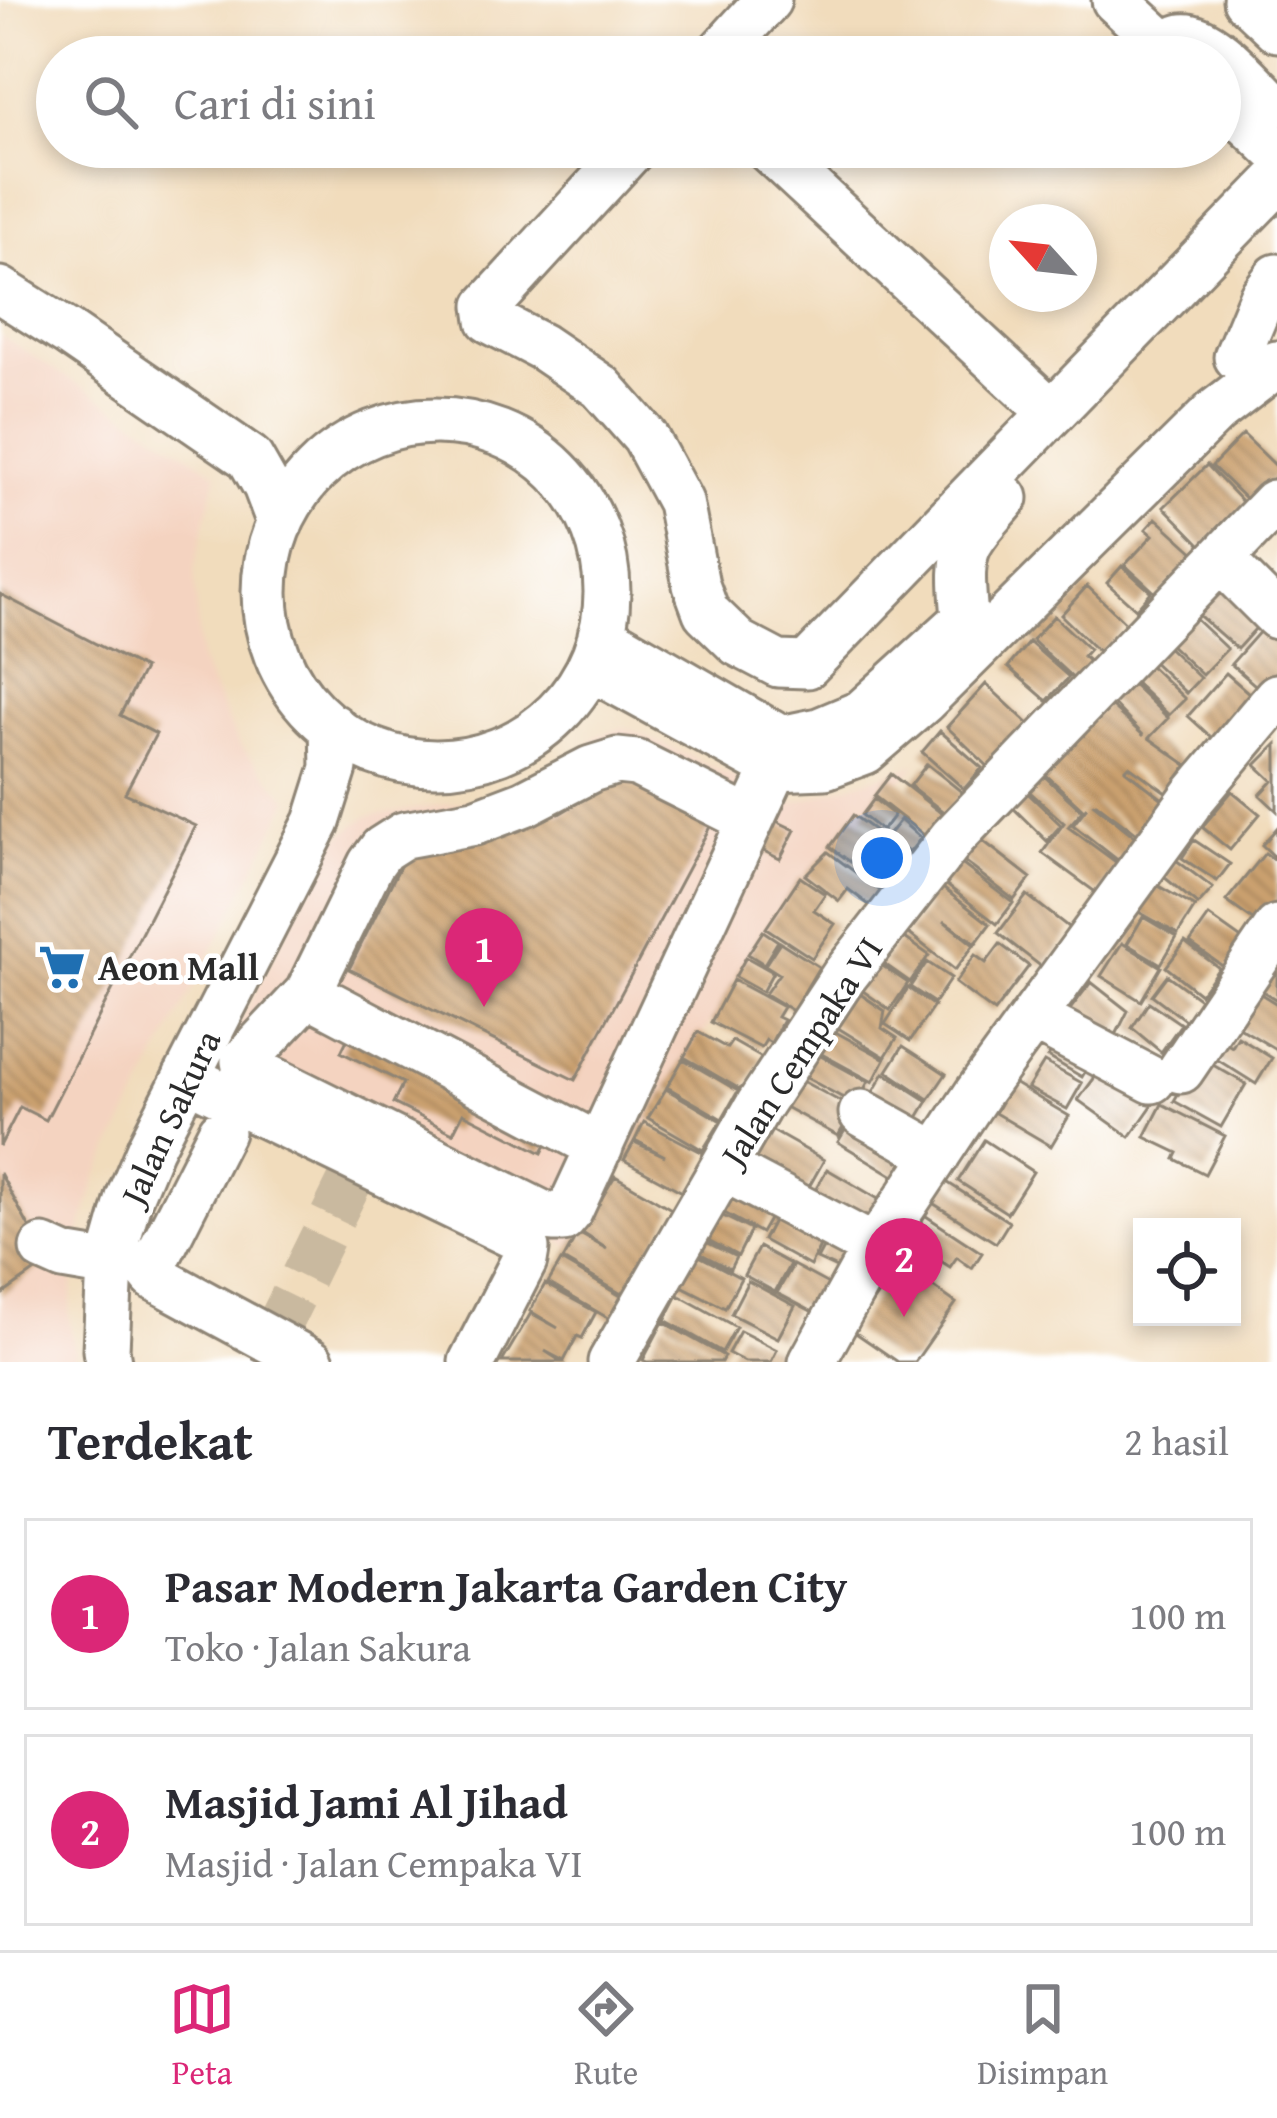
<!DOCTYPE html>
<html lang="id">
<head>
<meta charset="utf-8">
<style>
  body { margin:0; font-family:"Gentium Book Plus",serif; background:#f7f7f7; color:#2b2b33 }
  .controls { position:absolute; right:36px; bottom:36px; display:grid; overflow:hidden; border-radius:0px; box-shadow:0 6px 18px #0003 }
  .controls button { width:108px; height:108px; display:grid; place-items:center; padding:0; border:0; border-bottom:3px solid #e1e1e2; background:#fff; color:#2b2b33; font:60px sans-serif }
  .compass { position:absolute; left:989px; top:204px; width:108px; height:108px; border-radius:50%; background:#fff; box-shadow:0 6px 18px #0003; rotate:297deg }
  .you { position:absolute; left:882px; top:858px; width:42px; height:42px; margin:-30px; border:9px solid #fff; border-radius:50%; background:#1a73e8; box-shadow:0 0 0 18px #1a73e833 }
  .badge { display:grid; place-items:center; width:78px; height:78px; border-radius:50%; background:#db2777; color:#fff; font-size:39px; font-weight:700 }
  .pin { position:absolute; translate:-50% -99px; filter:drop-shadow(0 3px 6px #0008) }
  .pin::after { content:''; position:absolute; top:63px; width:42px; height:36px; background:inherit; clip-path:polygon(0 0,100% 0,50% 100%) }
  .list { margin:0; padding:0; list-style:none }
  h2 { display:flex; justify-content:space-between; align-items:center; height:156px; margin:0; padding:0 48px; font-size:51px }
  h2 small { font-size:39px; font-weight:400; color:#7c7c81 }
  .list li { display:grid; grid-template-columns:78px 1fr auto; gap:36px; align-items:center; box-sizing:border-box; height:192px; margin:0 24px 24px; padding:0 24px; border:3px solid #e1e1e2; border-radius:0px }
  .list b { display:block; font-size:45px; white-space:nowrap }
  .list p { margin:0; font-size:39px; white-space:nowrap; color:#7c7c81 }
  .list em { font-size:39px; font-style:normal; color:#7c7c81 }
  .icon { flex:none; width:66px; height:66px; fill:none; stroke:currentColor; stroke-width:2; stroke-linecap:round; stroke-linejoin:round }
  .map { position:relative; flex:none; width:1277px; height:1362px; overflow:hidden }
  .search { position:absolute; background:#fff; box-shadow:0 6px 18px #0003; left:36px; right:36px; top:36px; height:132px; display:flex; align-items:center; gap:30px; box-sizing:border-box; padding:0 42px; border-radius:66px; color:#7c7c81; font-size:45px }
  .sheet { height:588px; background:#fff }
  nav { display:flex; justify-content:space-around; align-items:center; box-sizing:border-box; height:168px; border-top:3px solid #e1e1e2; background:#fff; font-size:33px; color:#7c7c81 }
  nav a { display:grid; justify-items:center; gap:6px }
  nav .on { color:#db2777 }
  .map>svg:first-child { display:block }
</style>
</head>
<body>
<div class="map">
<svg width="1277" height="1362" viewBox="0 0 1277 1362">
  <defs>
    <pattern id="building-back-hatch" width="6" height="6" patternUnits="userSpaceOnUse" patternTransform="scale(3)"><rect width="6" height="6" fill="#cba16f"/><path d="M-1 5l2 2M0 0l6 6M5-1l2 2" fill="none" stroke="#a5835b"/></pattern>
  </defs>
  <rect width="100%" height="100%" fill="#fff"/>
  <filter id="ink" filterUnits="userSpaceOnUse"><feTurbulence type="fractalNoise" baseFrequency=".00833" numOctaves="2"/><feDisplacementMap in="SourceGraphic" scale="24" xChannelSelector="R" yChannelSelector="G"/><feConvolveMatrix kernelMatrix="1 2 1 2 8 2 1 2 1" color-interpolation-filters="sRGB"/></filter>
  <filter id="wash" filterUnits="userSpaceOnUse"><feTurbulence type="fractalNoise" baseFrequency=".004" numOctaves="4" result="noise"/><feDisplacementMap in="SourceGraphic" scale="48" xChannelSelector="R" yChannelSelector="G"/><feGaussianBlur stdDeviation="2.7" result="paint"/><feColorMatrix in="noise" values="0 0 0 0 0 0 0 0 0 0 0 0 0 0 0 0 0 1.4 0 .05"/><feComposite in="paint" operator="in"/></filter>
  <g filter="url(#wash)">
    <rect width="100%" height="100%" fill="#f1dcbc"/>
    <path fill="#f4d3c0" d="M0 335 217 473 194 569 200 661 239 744 289 800 97 1176 78 1238 69 1317 76 1362H0Z
      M625 727 794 803 917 764 824 861 753 952 574 1249 219 1062 333 842 367 816 500 797 548 777 597 736Z"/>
    <g id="blocks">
      <path fill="url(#building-back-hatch)" d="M1243 434 1277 467V475L1250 503 1212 466Z
        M1207 465 1246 506 1203 547 1164 507Z
        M1156 518 1198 556 1159 596 1125 565 1153 535 1146 529Z
        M1122 566 1151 592 1136 609 1107 583Z
        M1224 581 1265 618 1237 649 1195 612Z
        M1087 586 1127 624 1100 653 1061 615Z
        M0 594 144 669 120 715 156 734 125 793 196 826 46 1120 20 1107 0 1146Z
        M1188 612 1227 649 1202 675 1163 638Z
        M1054 616 1089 649 1083 656 1092 664 1076 681 1032 640Z
        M1270 620 1277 627V676L1263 692 1231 664Z
        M1157 637 1200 678 1186 693 1143 652Z
        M1029 642 1069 677 1047 701 1008 667Z
        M1142 658 1185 699 1169 715 1127 675Z
        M1226 673 1258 701 1220 745 1188 716Z
        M1124 676 1168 718 1149 738 1187 765 1167 793 1129 766 1125 770 1164 800 1137 834 1096 803 1094 804 1138 839 1120 862 1073 825 1087 807 1084 810 1043 772 1106 702 1144 736 1106 696Z
        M986 684 1033 728 993 771 947 727Z
        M940 731 982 768 964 789 922 752Z
        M1277 744V811L1260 795 1273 781 1256 765Z
        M927 764 963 793 946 814 910 786Z
        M891 774 945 816 928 838 874 796Z
        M1043 775 1082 811 1068 827 1120 865 1098 894 1042 853 1064 823 1029 791Z
        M622 777 712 823 575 1080 349 969 409 848 549 808 559 814Z
        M1016 782 1061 825 1047 841 1002 797Z
        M1232 791 1260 814 1230 850 1202 827Z
        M874 799 894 815 882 831 862 815Z
        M853 815 910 856 886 888 830 847Z
        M772 819 795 830 780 859 758 848Z
        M900 820 921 838 909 853 888 835Z
        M1277 828V859L1262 845Z
        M969 830 1031 878 1014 900 952 852Z
        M1194 840 1230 864 1217 881 1182 858Z
        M828 852 882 892 872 907 848 889 839 901 805 875Z
        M1265 853 1277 862V904L1261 926 1226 901Z
        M955 859 1013 903 997 924 940 880Z
        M1176 860 1213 888 1198 905 1164 877Z
        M800 877 825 894 814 910 835 924 812 958 766 928Z
        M931 879 990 924 976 943 944 921 974 945 955 970 908 933 928 907 917 899Z
        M1155 884 1195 907 1178 934 1137 911Z
        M1027 895 1072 930 1043 968 998 933Z
        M1209 916 1247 943 1228 970 1190 943Z
        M1143 917 1177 937 1161 964 1127 944Z
        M763 931 778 941 764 964 748 954Z
        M902 936 929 955 910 982 883 963Z
        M780 942 819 967 793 1011 765 994 779 974 765 965Z
        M1185 942 1219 968 1200 994 1166 967Z
        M1122 943 1161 967 1141 1001 1101 976Z
        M1000 944 1029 966 994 1012 955 983 975 955 986 963Z
        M868 956 908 983 890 1010 850 982Z
        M746 957 773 972 762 992 735 977Z
        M927 962 951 978 934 1003 910 987Z
        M1277 966V1000L1251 984Z
        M1167 975 1204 1002 1189 1023 1152 995Z
        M733 980 783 1007 777 1017 783 1020 771 1043 766 1040 761 1048 711 1022Z
        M1091 982 1128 1011 1110 1047 1062 1020Z
        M844 983 885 1011 882 1028 897 1038 885 1057 822 1018Z
        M908 988 934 1006 910 1041 885 1024Z
        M1251 988 1277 1004V1050L1230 1022Z
        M1149 1002 1181 1024 1161 1052 1132 1028Z
        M819 1023 885 1059 873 1082 807 1046Z
        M354 1025 555 1127 542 1153 463 1113 453 1133 393 1103 403 1083 341 1052Z
        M698 1032 727 1048 732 1041 762 1058 743 1091 684 1057Z
        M1060 1036 1095 1055 1082 1077 1048 1057Z
        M1215 1036 1232 1047 1238 1037 1272 1058 1256 1084 1205 1052Z
        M903 1046 946 1074 929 1099 887 1071Z
        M806 1048 868 1082 856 1105 794 1071Z
        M1199 1057 1246 1084 1221 1127 1174 1101Z
        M683 1059 738 1091 722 1119 667 1087Z
        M1107 1061 1158 1097 1130 1137 1078 1100Z
        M1044 1062 1082 1083 1067 1109 1028 1088Z
        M884 1073 928 1101 916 1121 872 1094Z
        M793 1076 854 1109 838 1136 778 1103Z
        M1012 1082 1069 1116 1051 1146 995 1113Z
        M666 1089 721 1121 703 1150 648 1118Z
        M1162 1104 1225 1136 1205 1174 1175 1159 1178 1153 1145 1137Z
        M855 1113 917 1150 899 1179 838 1142Z
        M644 1122 707 1155 686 1194 624 1160 634 1142 665 1156 635 1140Z
        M762 1125 824 1160 805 1194 743 1160Z
        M984 1140 1033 1172 1007 1213 958 1181Z
        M827 1169 880 1200 863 1229 811 1198Z
        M0 1173 48 1262 0 1296Z
        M725 1175 778 1204 761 1233 708 1204Z
        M615 1176 673 1210 625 1296 563 1260 578 1233 607 1249 581 1232Z
        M945 1181 1009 1222 996 1243 931 1202Z
        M781 1205 828 1231 810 1266 763 1240Z
        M705 1207 751 1230 738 1256 693 1232Z
        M923 1214 982 1253 972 1268 957 1257 950 1267 907 1239Z
        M831 1233 854 1245 841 1270 817 1259Z
        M692 1235 736 1257 730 1269 686 1246Z
        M682 1247 741 1278 725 1308 680 1285Z
        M759 1247 790 1264 775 1292 744 1275Z
        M561 1261 626 1299 613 1321 548 1283Z
        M899 1263 956 1303 915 1362H898L853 1331Z
        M793 1265 830 1285 815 1313 777 1293Z
        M748 1281 795 1306 778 1338 731 1314Z
        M545 1284 596 1312 582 1338 577 1336 564 1361 545 1351 562 1362H502L531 1313 558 1328 530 1311Z
        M678 1295 736 1327 722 1352 665 1320Z
        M663 1322 724 1356 721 1362H647L643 1360Z
        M740 1331 777 1350 771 1362H745L728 1353Z"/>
    </g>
  </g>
  <g filter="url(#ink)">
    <use href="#blocks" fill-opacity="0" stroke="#8e8474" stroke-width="3"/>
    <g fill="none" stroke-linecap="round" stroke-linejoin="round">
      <path stroke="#c9b99f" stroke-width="45" stroke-dasharray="45 22" stroke-linecap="butt" d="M273 1337 349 1183"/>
      <defs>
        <path id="minor" d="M1115 0 1177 57
          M1246 0 1277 29
          M1166 47C1171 43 1176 38 1182 37 1207 32 1250 82 1267 99L1277 104
          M716 57 768 0
          M1220 97 1277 151
          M634 147 488 306 490 320 542 347 601 387 645 437 680 502 696 585 706 612 738 643 778 664 807 665 1277 181
          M766 147 1052 413
          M0 290 68 333 250 458 266 486 280 523
          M1237 357 1262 297 1277 277
          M265 592a171 171 0 1 1 342 0a171 171 0 1 1-342 0Z
          M1221 560 1277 616
          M965 620C964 597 958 566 969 544 978 527 993 513 1005 498
          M601 635 781 739 819 731 862 713 959 625
          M590 667 775 768 825 766 865 751 923 701 1216 411 1277 364
          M308 993 244 1061 245 1066 553 1219H563L569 1212 775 768 781 739
          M1034 1018 1152 1080
          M1181 1070 1277 928
          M186 1077 519 1238 526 1249 524 1261 472 1362
          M862 1113 937 1155
          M221 1132 150 1272 154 1277 311 1362
          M600 1147 308 993 371 864 382 849 404 835 475 822 525 803 591 769 617 761 636 763 750 820
          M724 1168 875 1248
          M43 1248 63 1257 110 1265
          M108 1362 106 1350 110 1265 129 1198 150 1148 317 822 334 768 333 727
          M611 1362 759 1105 844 976 953 837 1274 503
          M812 1362 875 1248 977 1094 1194 796 1277 697"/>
      </defs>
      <use href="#minor" stroke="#8e8474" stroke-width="51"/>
      <use href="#minor" stroke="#fff" stroke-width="45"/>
    </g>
  </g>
  <defs>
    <symbol id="supermarket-bare" viewBox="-9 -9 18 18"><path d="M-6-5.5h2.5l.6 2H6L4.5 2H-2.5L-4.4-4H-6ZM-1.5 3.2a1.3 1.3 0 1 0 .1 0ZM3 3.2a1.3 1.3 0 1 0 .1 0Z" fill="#1f6fb2" stroke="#fff" stroke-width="2.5" paint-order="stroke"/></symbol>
  </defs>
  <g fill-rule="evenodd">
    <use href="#supermarket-bare" x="29" y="934" width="66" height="66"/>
  </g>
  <g text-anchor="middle" stroke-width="9" stroke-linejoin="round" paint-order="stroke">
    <g font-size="36" font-weight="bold" fill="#2b2b2b" stroke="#fff" text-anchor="start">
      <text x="98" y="980">Aeon Mall</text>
    </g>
    <g font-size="36" fill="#2b2b2b" stroke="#fff">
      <text transform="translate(801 1051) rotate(-57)" y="13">Jalan Cempaka VI</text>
      <text transform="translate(170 1117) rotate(-65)" y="13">Jalan Sakura</text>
    </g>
  </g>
</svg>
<div class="controls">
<button><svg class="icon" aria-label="locate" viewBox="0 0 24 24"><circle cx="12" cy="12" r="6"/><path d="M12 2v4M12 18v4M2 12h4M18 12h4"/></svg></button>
</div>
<svg class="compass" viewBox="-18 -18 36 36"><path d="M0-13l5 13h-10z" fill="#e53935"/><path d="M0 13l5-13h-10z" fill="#7c7c81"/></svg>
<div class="you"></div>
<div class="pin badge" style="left:484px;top:1007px">1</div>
<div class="pin badge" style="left:904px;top:1317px">2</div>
<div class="search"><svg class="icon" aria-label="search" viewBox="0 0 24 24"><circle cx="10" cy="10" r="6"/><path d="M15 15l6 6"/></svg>Cari di sini</div>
</div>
<section class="sheet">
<h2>Terdekat<small>2 hasil</small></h2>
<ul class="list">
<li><span class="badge">1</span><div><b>Pasar Modern Jakarta Garden City</b><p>Toko · Jalan Sakura</p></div><em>100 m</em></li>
<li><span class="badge">2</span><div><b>Masjid Jami Al Jihad</b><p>Masjid · Jalan Cempaka VI</p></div><em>100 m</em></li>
</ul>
</section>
<nav>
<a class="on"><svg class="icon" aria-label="map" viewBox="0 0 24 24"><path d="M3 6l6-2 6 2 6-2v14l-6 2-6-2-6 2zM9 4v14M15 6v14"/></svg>Peta</a>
<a><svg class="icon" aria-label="directions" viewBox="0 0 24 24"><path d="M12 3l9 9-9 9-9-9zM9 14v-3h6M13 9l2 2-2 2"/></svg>Rute</a>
<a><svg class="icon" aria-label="saved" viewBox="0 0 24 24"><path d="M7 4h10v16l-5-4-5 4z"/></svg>Disimpan</a>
</nav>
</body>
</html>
